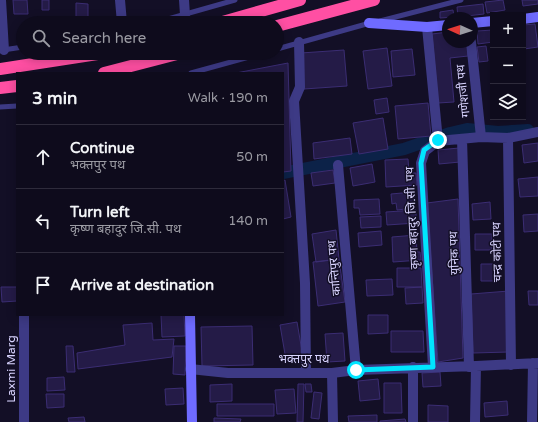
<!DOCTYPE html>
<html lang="en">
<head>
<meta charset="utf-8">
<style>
  body { margin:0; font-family:"Varela Round","Noto Sans Devanagari",sans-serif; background:#171425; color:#f1f3f6 }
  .controls { position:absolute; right:12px; top:12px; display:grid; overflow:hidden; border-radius:0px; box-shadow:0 2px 10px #0003 }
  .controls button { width:36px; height:36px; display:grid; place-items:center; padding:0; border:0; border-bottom:1px solid #2e2b3b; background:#0e0b1c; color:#f1f3f6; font:20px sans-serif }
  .compass { position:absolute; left:442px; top:12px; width:36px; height:36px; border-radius:50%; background:#0e0b1c; box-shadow:0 2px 10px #0003; rotate:273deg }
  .stop { position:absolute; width:12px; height:12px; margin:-9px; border:3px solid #00e5ff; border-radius:50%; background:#fff }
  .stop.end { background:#00e5ff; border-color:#fff; box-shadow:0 1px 4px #0008 }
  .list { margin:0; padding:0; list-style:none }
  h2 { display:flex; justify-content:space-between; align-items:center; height:52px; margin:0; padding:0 16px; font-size:17px }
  h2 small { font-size:13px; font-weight:400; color:#9b9ba3 }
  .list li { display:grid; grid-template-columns:26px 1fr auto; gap:12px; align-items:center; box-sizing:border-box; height:64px; padding:0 16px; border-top:1px solid #2e2b3b }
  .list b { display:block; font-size:15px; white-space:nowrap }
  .list p { margin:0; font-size:13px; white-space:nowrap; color:#9b9ba3 }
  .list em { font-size:13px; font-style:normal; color:#9b9ba3 }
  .icon { flex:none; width:22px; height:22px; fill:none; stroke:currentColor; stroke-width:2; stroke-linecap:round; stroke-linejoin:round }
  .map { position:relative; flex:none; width:538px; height:422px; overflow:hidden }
  .search { position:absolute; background:#0e0b1c; box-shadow:0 2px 10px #0003; left:16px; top:16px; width:268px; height:44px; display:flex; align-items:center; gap:10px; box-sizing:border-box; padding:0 14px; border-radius:22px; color:#9b9ba3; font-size:15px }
  .panel { position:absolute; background:#0e0b1c; box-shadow:0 2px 10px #0003; left:16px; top:72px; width:268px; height:244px; border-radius:0px }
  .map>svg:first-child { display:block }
</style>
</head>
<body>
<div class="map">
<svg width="538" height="422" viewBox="0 0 538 422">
  <rect width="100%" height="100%" fill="#130f26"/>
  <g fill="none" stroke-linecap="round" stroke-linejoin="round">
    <path stroke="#0c2248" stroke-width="12" d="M283 173 404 149 450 133 467 129 498 132 528 130"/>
  </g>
  <path fill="#241b47" stroke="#3b2d73" d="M13 0H27L28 14H14Z
    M42 0H49V10H42Z
    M503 0 505 10 487 13 485 2Z
    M522 0H538V4L523 6Z
    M76 3 88 4V23H76Z
    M483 4 484 14 458 17 457 7Z
    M453 10 454 17 440 18V12Z
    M535 24 538 47 524 49 523 25Z
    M493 30V42L478 44 477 31Z
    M448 32V42H467L468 56 450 58 454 102 438 103 432 34Z
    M486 46 488 61 479 62 477 47Z
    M387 48 392 86 368 89 363 51Z
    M412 49 415 75 393 77 391 51Z
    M344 50 347 86 304 89 301 53Z
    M288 63 291 171 283 172V73H236Z
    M387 98 389 112 376 114 374 100Z
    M428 103 431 136 398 139 395 106Z
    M383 118 388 149 359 154 353 123Z
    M350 138 352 154 314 159 313 143Z
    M538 143V161L524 163 522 145Z
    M459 148 460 162 439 164 438 150Z
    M408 159 409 173H416L417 185 386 187 385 160Z
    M372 164 375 182 353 186 350 168Z
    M333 170 335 183 313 186 311 173Z
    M538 177V196L520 197 518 179Z
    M285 180 291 217 283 219V181Z
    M413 192 414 208 397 210 396 203 392 204 391 194Z
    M379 199 380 214 360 215 359 208H354V200Z
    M458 199 463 358 438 362 427 203Z
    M490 202 491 219 473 220 472 204Z
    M416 210V223L387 225 386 212Z
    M538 214V231L524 232 523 215Z
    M381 216V227L361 228 360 217Z
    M336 230 339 259 316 262 312 234Z
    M381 231 382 245 359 247 358 233Z
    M475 234H492V250H475Z
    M416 235 417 252H420L421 260 393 262 392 237Z
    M339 259 345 302 318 306 313 262Z
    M481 264H496L497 281H481Z
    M397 268H421L422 287H397Z
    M392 279 393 295 367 296 366 280Z
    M1 287H17V301L2 302Z
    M422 287 423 303 406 304 405 288Z
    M509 291V352L473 353 471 294Z
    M528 291H538V305H529Z
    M161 315H184L185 336 162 337Z
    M368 315H388V333L368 334Z
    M297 322 303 357 286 360 280 325Z
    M152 323 153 340 174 339 172 357 78 369 77 353 125 345 123 325Z
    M252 326 253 365 202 366 201 327Z
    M391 331H423L424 352H391Z
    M343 333 345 361 327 362 325 334Z
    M66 346H73L75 372H67Z
    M174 346H186L185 375 173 374Z
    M440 372 441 386 423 387 422 373Z
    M64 377 65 390 47 391V378Z
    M378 379 380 399 360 401 358 381Z
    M384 383H401L402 413H384Z
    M232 384V401L210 402V385Z
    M298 384H304L303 422H297Z
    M305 384H311L312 392H306Z
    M183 388 184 404 166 405 165 389Z
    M294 389 296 413 277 414 275 390Z
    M314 392 322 393 319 419 311 418Z
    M46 394H64V407L47 408Z
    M507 401 508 415 485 417 484 403Z
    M217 404H274V416H217Z
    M428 405 448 406V422H428Z
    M377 415V422H349L348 416Z
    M84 417 85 422H69L68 418Z
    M214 418 241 419 240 422H214Z
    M405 419 406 422H380V421Z"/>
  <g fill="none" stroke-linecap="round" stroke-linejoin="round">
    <path stroke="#3d3a85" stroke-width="5" d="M380 21 461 0
      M154 23 235 0
      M277 49 370 23
      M3 50 23 47
      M191 73 264 53
      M0 107 17 106"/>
    <path stroke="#3d3a85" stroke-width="10" d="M1 0 4 50
      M120 0 122 23
      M184 0 185 15
      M427 27 438 141 425 151 421 163 433 367
      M299 42 300 87 294 101 305 283 306 373
      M471 42 481 137
      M508 138 511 365
      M462 139 469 367
      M438 141 481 137 508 138 538 132
      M338 165 356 370
      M24 315V422
      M413 367V422
      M190 369 228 373H332L356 370 476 366 538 363
      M332 373 333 422
      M475 422 476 366
      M532 422 533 363"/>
    <path stroke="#6f6bff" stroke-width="10" d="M523 19 538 17
      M369 23 427 27 448 25
      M472 23 493 21
      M190 315 192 422"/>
    <path stroke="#ff4fa3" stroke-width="12" d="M219 23 300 0
      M277 26 374 0
      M0 69 104 53
      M104 73 181 53
      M0 88 17 86"/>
  </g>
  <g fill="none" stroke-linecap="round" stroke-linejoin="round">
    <path stroke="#00e5ff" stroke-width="5" d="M356 370 433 367 421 163 424 150 438 140"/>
  </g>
  <g text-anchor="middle" stroke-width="3" stroke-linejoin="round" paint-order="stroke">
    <g font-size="12" fill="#d9d4ff" stroke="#130f26">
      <text transform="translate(463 91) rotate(-96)" y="4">गणेशजी पथ</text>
      <text transform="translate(412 218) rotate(-93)" y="4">कृष्ण बहादुर जि.सी. पथ</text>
      <text transform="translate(497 252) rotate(-91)" y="4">चन्द्र कोटी पथ</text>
      <text transform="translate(454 253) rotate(-92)" y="4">युनिक पथ</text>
      <text transform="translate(334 268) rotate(-95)" y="4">कान्तिपुर पथ</text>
      <text x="304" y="363">भक्तपुर पथ</text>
      <text transform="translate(11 369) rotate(-90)" y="4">Laxmi Marg</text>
    </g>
  </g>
</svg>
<div class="controls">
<button>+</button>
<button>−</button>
<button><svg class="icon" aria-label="layers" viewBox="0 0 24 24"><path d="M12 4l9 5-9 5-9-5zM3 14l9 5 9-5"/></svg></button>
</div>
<svg class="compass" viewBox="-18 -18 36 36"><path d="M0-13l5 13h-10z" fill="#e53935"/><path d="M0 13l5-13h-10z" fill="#9b9ba3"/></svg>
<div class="stop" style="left:356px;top:370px"></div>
<div class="stop end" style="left:438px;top:140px"></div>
<div class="search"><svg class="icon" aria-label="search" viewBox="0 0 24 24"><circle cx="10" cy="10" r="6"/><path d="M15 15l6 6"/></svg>Search here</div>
<section class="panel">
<h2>3 min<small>Walk · 190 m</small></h2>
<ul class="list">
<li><svg class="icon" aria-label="ahead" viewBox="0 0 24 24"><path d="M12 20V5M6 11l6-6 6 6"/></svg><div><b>Continue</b><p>भक्तपुर पथ</p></div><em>50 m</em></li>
<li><svg class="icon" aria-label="left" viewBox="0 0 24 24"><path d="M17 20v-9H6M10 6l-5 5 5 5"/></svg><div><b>Turn left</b><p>कृष्ण बहादुर जि.सी. पथ</p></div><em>140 m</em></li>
<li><svg class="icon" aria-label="arrive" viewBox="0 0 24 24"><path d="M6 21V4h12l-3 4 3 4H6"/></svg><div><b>Arrive at destination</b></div></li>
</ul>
</section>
</div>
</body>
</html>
